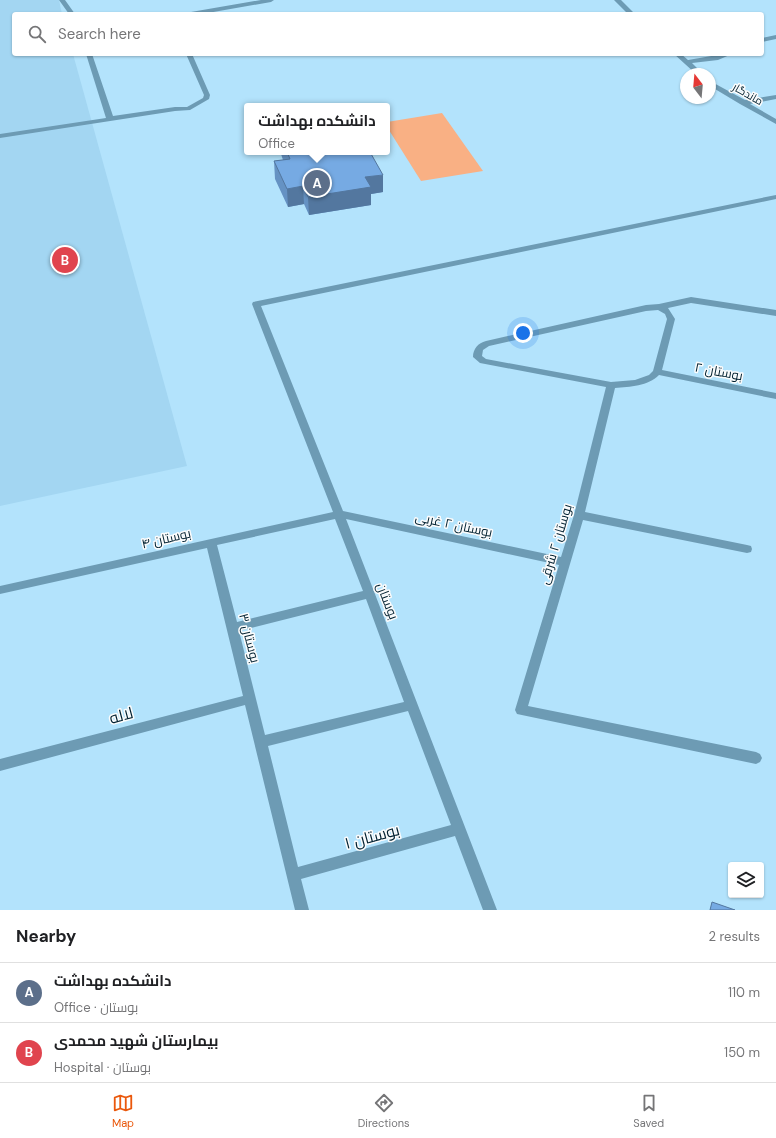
<!DOCTYPE html>
<html lang="en">
<head>
<meta charset="utf-8">
<style>
  body { margin:0; font-family:"DM Sans",Cairo,sans-serif; background:#f2f2f2; color:#202124 }
  .controls { position:absolute; right:12px; bottom:12px; display:grid; overflow:hidden; border-radius:4px; box-shadow:0 1px 3px #0004 }
  .controls button { width:36px; height:36px; display:grid; place-items:center; padding:0; border:0; border-bottom:1px solid #e0e0e0; background:#fff; color:#202124; font:20px sans-serif }
  .compass { position:absolute; left:680px; top:68px; width:36px; height:36px; border-radius:50%; background:#fff; box-shadow:0 1px 3px #0004; rotate:344deg }
  .you { position:absolute; left:523px; top:333px; width:14px; height:14px; margin:-10px; border:3px solid #fff; border-radius:50%; background:#1a73e8; box-shadow:0 0 0 6px #1a73e833 }
  .badge { display:grid; place-items:center; width:26px; height:26px; border-radius:50%; background:#ea580c; color:#fff; font-size:13px; font-weight:700 }
  .pin { position:absolute; translate:-50% -50%; border:2px solid #fff; box-shadow:0 1px 4px #0006 }
  .popup { position:absolute; left:244px; top:103px; width:146px; height:52px; box-sizing:border-box; display:grid; place-content:center; border-radius:4px; background:#fff; filter:drop-shadow(0 1px 3px #0005); font-size:13px; white-space:nowrap; color:#757577 }
  .popup b { font-size:15px; color:#202124 }
  .popup::after { content:''; position:absolute; left:50%; top:100%; margin-left:-8px; border:8px solid transparent; border-top-color:#fff }
  .list { margin:0; padding:0; list-style:none }
  h2 { display:flex; justify-content:space-between; align-items:center; height:52px; margin:0; padding:0 16px; font-size:17px }
  h2 small { font-size:13px; font-weight:400; color:#757577 }
  .list li { display:grid; grid-template-columns:26px 1fr auto; gap:12px; align-items:center; box-sizing:border-box; height:60px; padding:0 16px; border-top:1px solid #e0e0e0 }
  .list b { display:block; font-size:15px; white-space:nowrap }
  .list p { margin:0; font-size:13px; white-space:nowrap; color:#757577 }
  .list em { font-size:13px; font-style:normal; color:#757577 }
  .icon { flex:none; width:22px; height:22px; fill:none; stroke:currentColor; stroke-width:2; stroke-linecap:round; stroke-linejoin:round }
  .map { position:relative; flex:none; width:776px; height:910px; overflow:hidden }
  .search { position:absolute; background:#fff; box-shadow:0 1px 3px #0004; left:12px; right:12px; top:12px; height:44px; display:flex; align-items:center; gap:10px; box-sizing:border-box; padding:0 14px; border-radius:4px; color:#757577; font-size:15px }
  .sheet { height:172px; background:#fff }
  nav { display:flex; justify-content:space-around; align-items:center; box-sizing:border-box; height:56px; border-top:1px solid #e0e0e0; background:#fff; font-size:11px; color:#757577 }
  nav a { display:grid; justify-items:center; gap:2px }
  nav .on { color:#ea580c }
  .map>svg:first-child { display:block }
</style>
</head>
<body>
<div class="map">
<svg width="776" height="910" viewBox="0 0 776 910">
  <rect width="100%" height="100%" fill="#b3e3fc"/>
  <path fill="#a3d6f2" d="M0 0H59L62 14H14V54H73L187 466 0 506Z"/>
  <path fill="#f9b084" d="M442 113 483 171 421 181 387 127V122Z"/>
  <g fill="none" stroke-linecap="round" stroke-linejoin="round">
    <path fill="#6d9bb4" fill-rule="evenodd" d="M59 0H65L75 14H69Z
      M261 0H274L271 2 202 14H188L191 12Z
      M614 0H621L635 14H628Z
      M718 12 721 13 722 14H715Z
      M776 35V39L762 42V38Z
      M86 54H92L113 116 175 107H187L203 98 204 95 186 54H192L210 95 209 99 190 110 175 111 0 138V134L106 118Z
      M674 54H681L688 60 723 54H732L718 60 692 63 703 74H696Z
      M710 81 745 100 776 95V99L750 104 776 119V124L740 104 710 86Z
      M776 195V199L261 306 343 511 561 557 574 515 606 387 480 363 473 357C473 349 478 343 486 341L646 305 659 304 691 297 776 310V316L691 303 668 308 675 319 662 370 776 393V399L659 375C648 386 630 387 615 388L585 512 747 545 751 546 752 549 751 552 747 553 583 520 528 706 756 752 760 754 762 758 760 762 756 764 517 714 515 710 559 565 346 519 497 910H483L455 836 301 879 309 910H295L245 705 0 771V759L243 696 207 548 0 594V586L333 512 252 304 253 302ZM658 310 665 314 667 319 653 371 649 375 635 380 611 382 486 359 482 356 483 350 489 346 646 311ZM335 519 363 591 237 622 217 545ZM366 599 404 702 265 735 239 631ZM408 711 451 825 298 867 268 746Z"/>
  </g>
  <path fill="#6592c3" d="M280 152H370L383 192 371 194V205L309 215 304 204 288 207 275 179 274 161 283 160 281 154Z"/>
  <path fill="#53779f" d="M383 175V192L371 194V205L309 215 308 197 365 177Z
    M303 186 304 204 288 207 287 189Z"/>
  <path fill="#76aae3" stroke="#53779f" d="M287 152H370L383 175 365 177 371 187 308 197 303 186 287 189 274 161 290 159Z
    M712 902 735 910H710Z"/>
  <g text-anchor="middle" stroke-width="3" stroke-linejoin="round" paint-order="stroke">
    <g font-size="11" fill="#002131" stroke="#fcfcfc">
      <text transform="translate(748 94) rotate(30)" y="4">ماندگار</text>
    </g>
    <g font-size="13" fill="#002131" stroke="#fcfcfc">
      <text transform="translate(719 371) rotate(11)" y="5">بوستان ۲</text>
      <text transform="translate(454 524) rotate(12)" y="5">بوستان ۲ غربی</text>
      <text transform="translate(166 538) rotate(-13)" y="5">بوستان ۴</text>
      <text transform="translate(555 544) rotate(-73)" y="5">بوستان ۲ شرقی</text>
      <text transform="translate(388 601) rotate(69)" y="5">بوستان</text>
      <text transform="translate(250 638) rotate(76)" y="5">بوستان ۳</text>
    </g>
    <g font-size="16" fill="#002131" stroke="#fcfcfc">
      <text transform="translate(121 715) rotate(-15)" y="6">لاله</text>
      <text transform="translate(372 836) rotate(-15)" y="6">بوستان ۱</text>
    </g>
  </g>
</svg>
<div class="controls">
<button><svg class="icon" aria-label="layers" viewBox="0 0 24 24"><path d="M12 4l9 5-9 5-9-5zM3 14l9 5 9-5"/></svg></button>
</div>
<svg class="compass" viewBox="-18 -18 36 36"><path d="M0-13l5 13h-10z" fill="#e53935"/><path d="M0 13l5-13h-10z" fill="#757577"/></svg>
<div class="you"></div>
<div class="pin badge" style="left:317px;top:183px;background:#5c6f8a">A</div>
<div class="popup"><b>دانشکده بهداشت</b>Office</div>
<div class="pin badge" style="left:65px;top:260px;background:#e0444e">B</div>
<div class="search"><svg class="icon" aria-label="search" viewBox="0 0 24 24"><circle cx="10" cy="10" r="6"/><path d="M15 15l6 6"/></svg>Search here</div>
</div>
<section class="sheet">
<h2>Nearby<small>2 results</small></h2>
<ul class="list">
<li><span class="badge" style="background:#5c6f8a">A</span><div><b>دانشکده بهداشت</b><p>Office · بوستان</p></div><em>110 m</em></li>
<li><span class="badge" style="background:#e0444e">B</span><div><b>بیمارستان شهید محمدی</b><p>Hospital · بوستان</p></div><em>150 m</em></li>
</ul>
</section>
<nav>
<a class="on"><svg class="icon" aria-label="map" viewBox="0 0 24 24"><path d="M3 6l6-2 6 2 6-2v14l-6 2-6-2-6 2zM9 4v14M15 6v14"/></svg>Map</a>
<a><svg class="icon" aria-label="directions" viewBox="0 0 24 24"><path d="M12 3l9 9-9 9-9-9zM9 14v-3h6M13 9l2 2-2 2"/></svg>Directions</a>
<a><svg class="icon" aria-label="saved" viewBox="0 0 24 24"><path d="M7 4h10v16l-5-4-5 4z"/></svg>Saved</a>
</nav>
</body>
</html>
